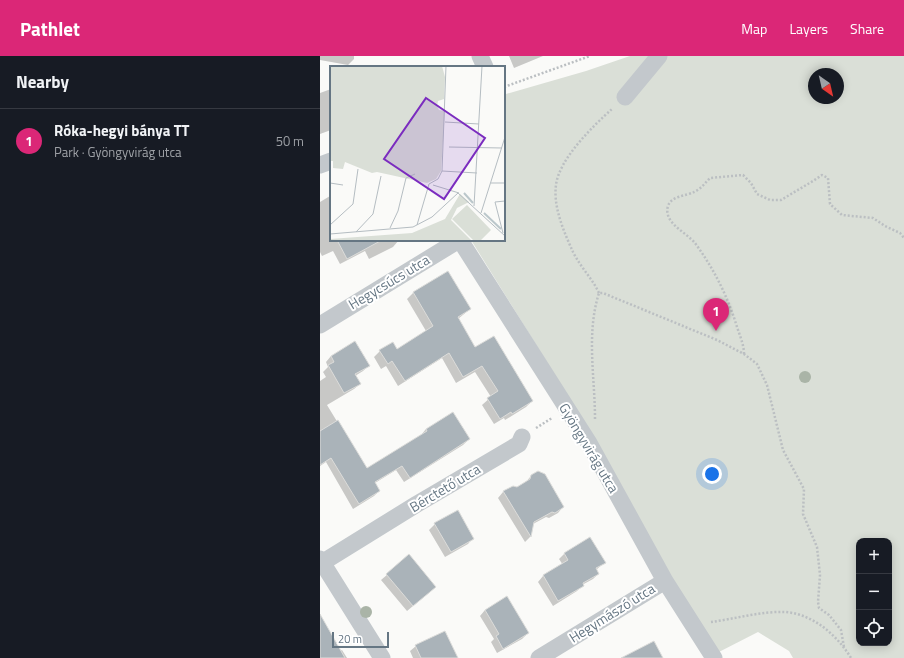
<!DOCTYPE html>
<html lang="en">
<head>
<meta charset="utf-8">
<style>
  body { margin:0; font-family:"Titillium Web",sans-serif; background:#242831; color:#f1f3f6 }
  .controls { position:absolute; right:12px; bottom:12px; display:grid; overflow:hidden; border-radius:8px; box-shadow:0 2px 10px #0003 }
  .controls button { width:36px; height:36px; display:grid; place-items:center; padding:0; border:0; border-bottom:1px solid #363941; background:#171b24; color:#f1f3f6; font:20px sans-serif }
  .compass { position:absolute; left:488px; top:12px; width:36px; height:36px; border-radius:50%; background:#171b24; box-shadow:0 2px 10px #0003; rotate:146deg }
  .scale { position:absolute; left:12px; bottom:10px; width:57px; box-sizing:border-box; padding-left:4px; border:2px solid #657683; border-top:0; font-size:11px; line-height:14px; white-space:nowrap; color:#657683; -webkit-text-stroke:3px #fff; paint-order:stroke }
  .you { position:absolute; left:392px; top:418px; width:14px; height:14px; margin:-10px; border:3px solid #fff; border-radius:50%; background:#1a73e8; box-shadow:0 0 0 6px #1a73e833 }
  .badge { display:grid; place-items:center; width:26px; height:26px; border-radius:50%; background:#db2777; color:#fff; font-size:13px; font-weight:700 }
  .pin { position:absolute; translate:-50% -33px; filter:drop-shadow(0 1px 2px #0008) }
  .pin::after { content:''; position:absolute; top:21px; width:14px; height:12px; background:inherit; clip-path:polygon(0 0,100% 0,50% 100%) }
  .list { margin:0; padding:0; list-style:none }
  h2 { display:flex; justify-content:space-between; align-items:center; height:52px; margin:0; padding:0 16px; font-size:17px }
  h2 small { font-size:13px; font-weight:400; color:#9ea1a6 }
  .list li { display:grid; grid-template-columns:26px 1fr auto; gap:12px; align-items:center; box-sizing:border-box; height:64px; padding:0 16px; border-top:1px solid #363941 }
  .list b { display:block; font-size:15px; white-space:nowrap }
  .list p { margin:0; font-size:13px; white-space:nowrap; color:#9ea1a6 }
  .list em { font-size:13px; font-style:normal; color:#9ea1a6 }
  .icon { flex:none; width:22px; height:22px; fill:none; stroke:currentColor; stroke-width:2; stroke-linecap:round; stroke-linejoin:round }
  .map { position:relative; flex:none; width:584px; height:602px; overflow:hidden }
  header { display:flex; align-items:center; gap:24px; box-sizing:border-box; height:56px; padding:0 20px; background:#db2777; color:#fff }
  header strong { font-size:19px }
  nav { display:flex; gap:22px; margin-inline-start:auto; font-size:14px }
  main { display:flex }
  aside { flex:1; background:#171b24 }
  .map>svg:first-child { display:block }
</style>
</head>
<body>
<header>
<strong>Pathlet</strong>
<nav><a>Map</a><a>Layers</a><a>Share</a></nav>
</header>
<main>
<aside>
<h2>Nearby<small></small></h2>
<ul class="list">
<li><span class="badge">1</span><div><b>Róka-hegyi bánya TT</b><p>Park · Gyöngyvirág utca</p></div><em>50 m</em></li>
</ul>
</aside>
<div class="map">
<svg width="584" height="602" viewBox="0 0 584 602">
  <rect width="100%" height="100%" fill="#fafaf8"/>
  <path fill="#dadfd7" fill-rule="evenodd" d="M310 0H584V602H473L469 595 438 576 395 598 264 366 151 184H184V41L186 38 266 15ZM494 18H518V42H494ZM539 485H569V587H539Z"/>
  <path fill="#0003" d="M0 0H34V3L28 9 0 4Z
    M189 0H223L194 12Z
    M11 33V74L0 78V37Z
    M10 140 11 184H79L73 191 49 203 45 195 20 208 13 195 2 200 0 196V146Z
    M128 216 150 253 138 263 155 293 212 345 206 351 185 364 184 362 174 368 162 349 171 341 155 316 136 327 122 302 78 330 66 310 61 313 54 301 60 295 77 294 106 275 87 243 93 237Z
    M11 300 48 310 43 315 35 320 40 328 34 333 7 349 46 413 101 379 106 373 149 383 143 389 84 426 76 414 55 427 59 435 54 440 33 453 6 406 0 410V325L6 321 3 316 8 311 6 306Z
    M211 420 243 451 238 457 229 462 226 461 213 468 210 481 205 486 178 442 183 436 193 431 197 432 205 427Z
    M115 468 153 482 148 488 125 501 109 474Z
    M245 497 285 506 276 514 278 518 273 523 262 529 257 535 233 550 218 526 223 520 243 509 239 503Z
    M89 500 110 536 87 555 61 524Z
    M165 554 208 577 202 583 177 597 171 586 174 583 160 560Z
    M0 560 20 595 22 594 27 602H0Z
    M96 590 132 602H93L90 595Z"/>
  <path fill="#aab3b9" stroke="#dcdcda" d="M17 184H62L27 203Z
    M128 215 151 253 138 261 155 291 174 280 213 345 192 358 191 356 180 363 167 342 178 335 162 310 143 321 129 297 85 325 72 305 68 308 59 294 73 286 77 293 113 270 93 236Z
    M35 285 50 310 35 318 41 328 24 337 8 309 14 306 11 300Z
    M133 356 150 383 90 422 82 410 55 426 60 435 39 448 11 402 0 409V375L18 364 47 412 107 375 106 373Z
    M218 415 225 418 244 451 235 457 232 456 214 466 211 481 183 435 193 430 197 431 210 423 211 419Z
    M138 454 154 483 131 496 114 467Z
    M270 481 286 507 276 512 279 518 263 527 264 530 238 545 223 519 248 504 244 497Z
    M89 498 116 531 93 550 66 518Z
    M187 540 209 577 183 593 176 580 179 578 165 554Z
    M0 558 25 602H0Z
    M125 575 138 602H101L95 589Z
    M334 585 343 602H301Z"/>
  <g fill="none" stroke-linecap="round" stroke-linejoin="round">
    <path stroke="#bbbfc2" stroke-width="2.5" stroke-dasharray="2 2" stroke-linecap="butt" d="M184 31 270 0
      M279 237C272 222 261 212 253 196 244 176 233 151 236 129 239 103 273 70 292 53
      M424 298C424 289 420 280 417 271 408 241 394 213 375 187 366 176 343 167 348 150 351 140 366 140 374 136 381 133 385 127 390 122L423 119 431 127 437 138 450 144H461L493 125 502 119 508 122 510 148 522 159 553 162 565 170 580 177 584 182
      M275 363C275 321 266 278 279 237H283L397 284 424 298 437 308 447 329 463 394 484 433 483 458 497 491 500 519 498 546 499 552 509 559 521 574 524 591
      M216 372 232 362
      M391 566C414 563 442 555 465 556 493 558 517 579 531 602"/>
    <path stroke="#c3c8cc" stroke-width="17" d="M160 0 165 11
      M305 41 339 0
      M0 109 11 105
      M140 184 269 387 345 525 394 602
      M0 269 139 184
      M0 503 62 602
      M0 508 97 448 199 388 202 381
      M219 602 345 525"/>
  </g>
  <g fill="#aab4a7">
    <circle cx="485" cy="321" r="6"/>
    <circle cx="46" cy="556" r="6"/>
  </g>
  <g text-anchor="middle" stroke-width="4" stroke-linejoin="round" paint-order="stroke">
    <g font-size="14" fill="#657683" stroke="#fff">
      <text transform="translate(69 226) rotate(-31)" y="5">Hegycsúcs utca</text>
      <text transform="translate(269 392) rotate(59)" y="5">Gyöngyvirág utca</text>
      <text transform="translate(125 432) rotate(-31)" y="5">Bérctető utca</text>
      <text transform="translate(292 557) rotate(-32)" y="5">Hegymászó utca</text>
    </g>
  </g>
  <g transform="translate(10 10)">
    <rect width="175" height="175" fill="#fafaf8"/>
    <path d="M0 0H112L115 11 114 33 108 35 107 40 109 44 115 45 111 105 106 113 97 117 47 106 42 107 15 96 13 103 3 102V95H0ZM130 128 139 136 127 142 121 154 142 175H0V173L82 167 115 153ZM137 139 161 164 150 175H144L122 153Z" fill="#dadfd7"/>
    <path fill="none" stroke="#bbc7cb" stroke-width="2" d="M134 127 143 137M154 147 171 163"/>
    <path fill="none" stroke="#b5bdc2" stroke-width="1" d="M115 56 149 58M119 81 172 82M112 105 147 107M0 117 13 119M161 117H175M103 119 129 127M144 140 152 0M151 147 175 71M0 159 23 138 28 103M87 159 99 118 108 113 112 105 116 0M60 162 68 145 76 112 85 108M26 166 43 148 51 110M173 167 165 136 175 135M0 168 83 161 102 151 128 127 175 170"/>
    <path fill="#7b2cbf" fill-opacity="0.15" stroke="#7b2cbf" stroke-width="2" d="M96 32 155 72 114 133 54 93Z"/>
    <rect width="175" height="175" fill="none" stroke="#657683" stroke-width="2"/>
  </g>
</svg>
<div class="controls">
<button>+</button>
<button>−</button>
<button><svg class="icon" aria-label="locate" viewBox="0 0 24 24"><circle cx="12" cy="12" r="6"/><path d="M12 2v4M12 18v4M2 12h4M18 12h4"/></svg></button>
</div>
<svg class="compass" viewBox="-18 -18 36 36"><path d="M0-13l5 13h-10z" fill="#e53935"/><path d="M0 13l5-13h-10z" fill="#9ea1a6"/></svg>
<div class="scale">20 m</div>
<div class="you"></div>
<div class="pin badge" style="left:396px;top:275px">1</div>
</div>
</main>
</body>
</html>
